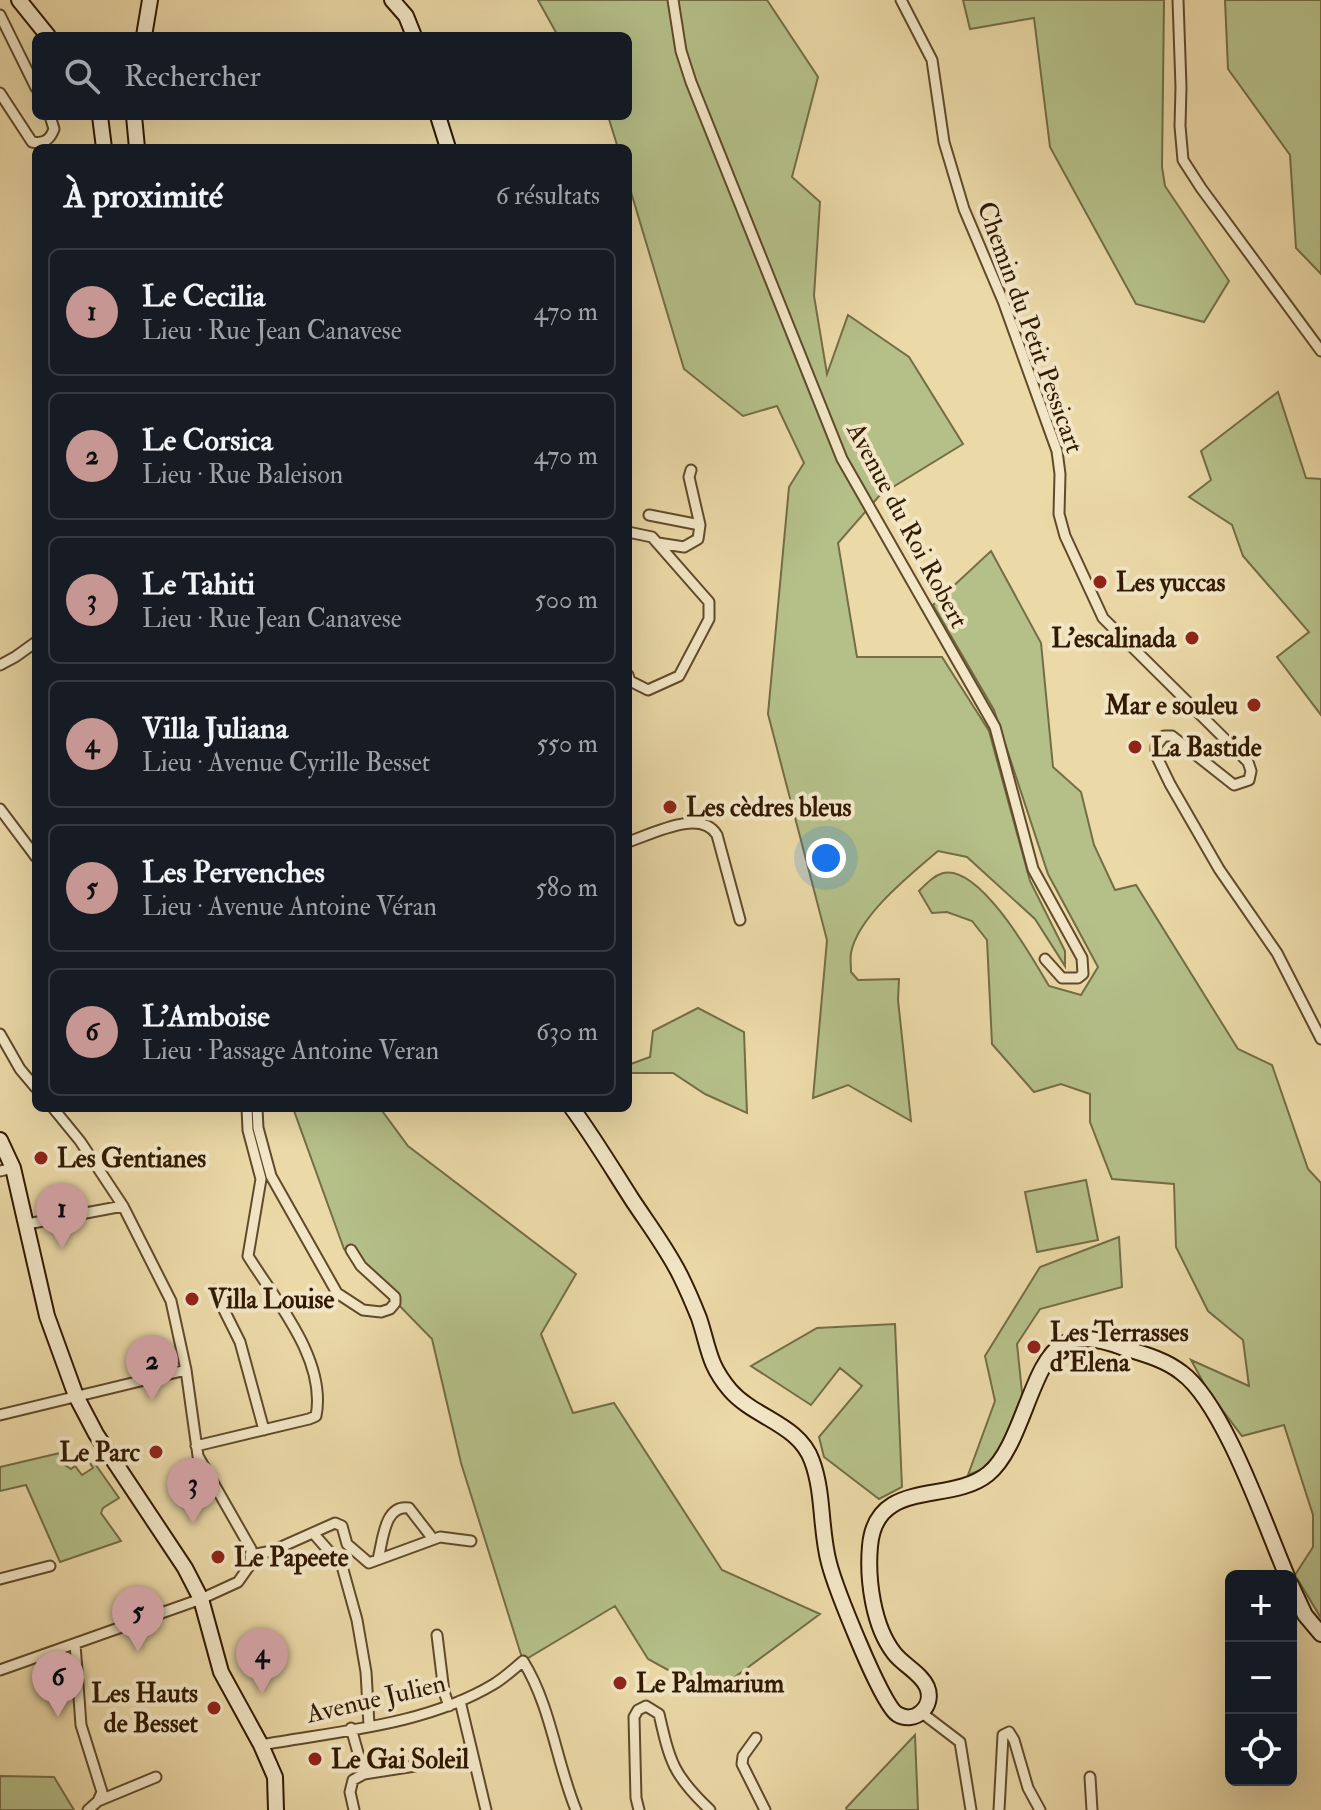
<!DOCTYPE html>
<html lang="fr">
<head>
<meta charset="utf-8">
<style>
  body { margin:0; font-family:"IM FELL Double Pica",serif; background:#20242c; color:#f1f3f6 }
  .controls { position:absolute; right:24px; bottom:24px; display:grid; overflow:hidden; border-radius:12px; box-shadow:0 8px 32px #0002 }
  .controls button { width:72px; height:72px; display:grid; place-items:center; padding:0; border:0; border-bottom:2px solid #363941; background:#171b24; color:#f1f3f6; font:40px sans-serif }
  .you { position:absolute; left:826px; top:858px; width:28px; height:28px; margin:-20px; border:6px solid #fff; border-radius:50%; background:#1a73e8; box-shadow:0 0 0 12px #1a73e833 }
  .badge { display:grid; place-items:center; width:52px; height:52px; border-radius:50%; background:#c59692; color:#111; font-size:26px; font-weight:700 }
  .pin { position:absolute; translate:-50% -66px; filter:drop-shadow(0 2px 4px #0008) }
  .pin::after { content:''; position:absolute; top:42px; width:28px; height:24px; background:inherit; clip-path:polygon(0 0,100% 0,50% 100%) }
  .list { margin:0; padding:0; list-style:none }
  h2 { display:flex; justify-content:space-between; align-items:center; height:104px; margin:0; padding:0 32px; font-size:34px }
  h2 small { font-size:26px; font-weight:400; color:#9ea1a6 }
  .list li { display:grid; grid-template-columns:52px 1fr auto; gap:24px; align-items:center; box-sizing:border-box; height:128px; margin:0 16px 16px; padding:0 16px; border:2px solid #363941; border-radius:12px }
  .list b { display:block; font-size:30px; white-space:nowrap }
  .list p { margin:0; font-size:26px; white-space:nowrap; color:#9ea1a6 }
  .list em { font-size:26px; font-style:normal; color:#9ea1a6 }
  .icon { flex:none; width:44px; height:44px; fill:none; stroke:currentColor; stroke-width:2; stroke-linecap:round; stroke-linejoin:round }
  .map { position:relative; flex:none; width:1321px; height:1810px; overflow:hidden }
  .search { position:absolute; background:#171b24; box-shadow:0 8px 32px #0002; left:32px; top:32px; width:600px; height:88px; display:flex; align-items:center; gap:20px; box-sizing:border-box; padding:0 28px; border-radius:12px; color:#9ea1a6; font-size:30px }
  .panel { position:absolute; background:#171b24; box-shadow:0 8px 32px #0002; left:32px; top:144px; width:600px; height:968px; border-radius:12px }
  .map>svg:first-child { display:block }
</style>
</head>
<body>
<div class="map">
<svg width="1321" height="1810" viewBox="0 0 1321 1810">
  <rect width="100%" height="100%" fill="#ebd9a7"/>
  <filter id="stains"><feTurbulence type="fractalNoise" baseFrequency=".0025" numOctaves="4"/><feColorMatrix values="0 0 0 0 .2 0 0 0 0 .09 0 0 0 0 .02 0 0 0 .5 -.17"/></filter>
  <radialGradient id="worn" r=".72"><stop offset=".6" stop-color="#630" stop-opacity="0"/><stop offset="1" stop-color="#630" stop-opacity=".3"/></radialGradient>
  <path fill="#b5c089" stroke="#746d45" stroke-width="2" d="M538 0H767L818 77 792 177 820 202 814 296 827 374 848 315 909 357 963 444 880 495 838 543 857 657H942L989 731 1030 881 1065 951V966L1035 919 967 857 938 851C910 875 858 916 851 953 850 959 851 966 851 972L858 980 899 979 898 1000 911 1121 848 1085 813 1098 827 940 768 714 789 487 804 463 777 406 743 416 684 369 628 182V148H618L608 116H628V36H558Z
    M963 0H1164L1162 167 1165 186 1229 281 1204 322 1136 304 1050 147 1034 18 970 29Z
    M1225 0H1321V274L1296 248 1290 155 1228 69Z
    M1278 392 1306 478 1321 479V715L1277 657 1309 632 1243 556 1232 525 1189 497 1211 480 1201 451Z
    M991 551 1041 643 1053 767 1081 792 1094 845 1115 890 1136 885 1238 1049 1272 1065 1308 1169 1321 1183V1618L1295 1575 1313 1547V1515L1284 1425 1242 1436 1208 1391 1191 1360 1249 1386 1243 1340 1208 1311 1176 1247 1174 1184 1112 1179 1090 1122V1094L1061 1084 1034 1092 992 1044 987 940 972 921 947 912 932 913 919 891C926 884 933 876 943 873 980 864 1033 959 1049 986L1081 995 1098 967 1048 874 994 710 933 605Z
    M698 1008 744 1032 747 1113 705 1094 673 1073H628V1065L650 1057 653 1031Z
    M293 1108H380L408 1146 576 1274 541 1334 573 1413 614 1403 722 1570 820 1614 712 1694 648 1659 615 1606 523 1661 461 1463 432 1339 344 1249Z
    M1086 1180 1098 1240 1037 1252 1025 1192Z
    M1119 1237 1122 1287 1040 1309 1017 1344 1023 1402 994 1465 968 1475 995 1401 985 1356 1040 1267Z
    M895 1324 902 1487 879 1499 824 1457 819 1437 862 1386 840 1368 811 1405 751 1366 817 1328Z
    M86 1451 119 1498 103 1508 101 1513 121 1541 60 1562 26 1485 0 1491V1467L60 1453 65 1465 71 1469 75 1466 82 1475 93 1468 84 1453Z
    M915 1735 918 1810H847L846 1808Z
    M0 1776 54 1777 74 1810H0Z"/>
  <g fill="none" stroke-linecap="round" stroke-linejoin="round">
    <defs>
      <path id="street" d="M673 0 681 51 691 82 842 459 995 727 1033 869 1082 958 1083 974 1078 978H1062L1045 959
        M901 0 932 60 944 142 964 209 1003 301 1057 451 1060 474 1059 514 1065 536 1103 618 1248 762 1251 771 1249 780 1234 785 1172 736H1164L1156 746V755L1170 784 1219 869 1277 953 1321 1039
        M1178 0 1181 87 1180 126 1183 160 1201 188 1321 351
        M0 15 36 88
        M0 93 32 142C44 144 50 140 54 129L50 116
        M649 515 700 525
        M628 532 652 537 709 602V619L679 676 648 690 630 681 628 675
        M658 543 684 547 698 539 700 525 689 477 691 470
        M0 665 15 657 36 642
        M0 809 36 857
        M628 842C652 834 701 808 717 835L740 920
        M0 1034 20 1069 36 1088
        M257 1108 258 1128 271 1176 337 1293 363 1310 381 1312 390 1309 395 1303V1297L361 1266 351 1250
        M0 1171 13 1168
        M27 1224 123 1206
        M214 1290 240 1342 264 1430
        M0 1415 186 1370
        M196 1446 309 1419 316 1416C327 1360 276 1301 248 1256L261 1179 248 1130 247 1108
        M313 1533 342 1566 357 1620 366 1672 369 1725
        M250 1555 272 1551 335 1523 342 1526 347 1544 369 1563 440 1537 471 1541
        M378 1559C383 1541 384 1504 409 1508L433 1539
        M0 1579 50 1566
        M437 1635 444 1692 449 1706
        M75 1644 81 1725 102 1792 98 1801 88 1810
        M0 1670 201 1599 238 1582 250 1565 251 1549 198 1456 186 1370 171 1301 123 1206 80 1141 53 1108
        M460 1701 486 1810
        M922 1713 960 1742 971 1810
        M351 1728 364 1774 353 1780 350 1792 354 1810
        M756 1738 743 1756 742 1764 765 1810
        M261 1745C339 1731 426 1725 494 1684 504 1678 514 1669 523 1661 551 1706 556 1761 576 1810
        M364 1774 415 1766
        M1090 1777 1092 1810
        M98 1801 156 1777
        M639 1810 636 1798 634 1717 638 1710 646 1706 659 1714C670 1762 673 1775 710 1810
        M999 1810 1003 1735 1009 1732 1014 1740 1028 1788 1040 1810"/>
      <path id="secondary" d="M19 0 48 36
        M392 0 406 16 414 36
        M144 36 150 0
        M100 116 104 148
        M134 116 137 148
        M438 116 448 148
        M572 1108C594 1138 613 1170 633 1201 649 1225 667 1249 680 1275 687 1289 693 1303 699 1318 709 1348 708 1364 730 1390 754 1418 799 1424 812 1461 824 1493 820 1530 829 1563 835 1586 881 1704 897 1714 915 1725 935 1706 927 1687 921 1673 903 1665 894 1653 873 1626 867 1579 870 1546 876 1477 950 1505 988 1474 1022 1447 1031 1362 1063 1344 1081 1334 1106 1341 1124 1348 1144 1354 1166 1360 1182 1373 1224 1404 1265 1525 1287 1576
        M0 1140 13 1168 47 1316 76 1396 96 1434 185 1568 201 1599 221 1672 261 1745 275 1777 276 1810
        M1291 1585 1305 1615 1321 1634"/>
    </defs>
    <use href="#street" stroke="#604a2a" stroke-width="13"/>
    <use href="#secondary" stroke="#321a01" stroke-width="18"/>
    <use href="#street" stroke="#f2e6c6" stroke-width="9"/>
    <use href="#secondary" stroke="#f2e6c6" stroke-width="14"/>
  </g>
  <g fill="#8f2418" stroke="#f2e6c6" stroke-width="3">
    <circle cx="1100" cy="582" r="8"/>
    <circle cx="1192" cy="638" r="8"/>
    <circle cx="1254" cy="705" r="8"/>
    <circle cx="1135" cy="747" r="8"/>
    <circle cx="670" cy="807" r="8"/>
    <circle cx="41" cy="1158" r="8"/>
    <circle cx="192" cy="1299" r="8"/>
    <circle cx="1034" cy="1347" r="8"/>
    <circle cx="156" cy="1452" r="8"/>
    <circle cx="218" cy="1557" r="8"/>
    <circle cx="620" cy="1683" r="8"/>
    <circle cx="214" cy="1708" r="8"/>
    <circle cx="315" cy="1759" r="8"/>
  </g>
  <g text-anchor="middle" stroke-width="8" stroke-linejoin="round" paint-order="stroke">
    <g font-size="26" fill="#321a01" stroke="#f2e6c6">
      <text transform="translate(1031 327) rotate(70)" y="9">Chemin du Petit Pessicart</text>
      <text transform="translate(908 525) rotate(62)" y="9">Avenue du Roi Robert</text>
      <text transform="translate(376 1698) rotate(-13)" y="9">Avenue Julien</text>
    </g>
    <g font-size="26" font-weight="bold" fill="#321a01" stroke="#f2e6c6" text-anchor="start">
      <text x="1116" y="591">Les yuccas</text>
      <text x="1176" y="647" text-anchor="end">L'escalinada</text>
      <text x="1238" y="714" text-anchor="end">Mar e souleu</text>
      <text x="1151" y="756">La Bastide</text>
      <text x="686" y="816">Les cèdres bleus</text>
      <text x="57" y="1167">Les Gentianes</text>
      <text x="208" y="1308">Villa Louise</text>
      <text x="1050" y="1341">Les Terrasses<tspan x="1050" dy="30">d'Elena</tspan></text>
      <text x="140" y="1461" text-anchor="end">Le Parc</text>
      <text x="234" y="1566">Le Papeete</text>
      <text x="636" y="1692">Le Palmarium</text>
      <text x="198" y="1702" text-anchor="end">Les Hauts<tspan x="198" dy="30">de Besset</tspan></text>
      <text x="331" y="1768">Le Gai Soleil</text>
    </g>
  </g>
  <rect width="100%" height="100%" filter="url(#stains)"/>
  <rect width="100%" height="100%" fill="url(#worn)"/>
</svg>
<div class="controls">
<button>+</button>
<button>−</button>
<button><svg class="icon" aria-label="locate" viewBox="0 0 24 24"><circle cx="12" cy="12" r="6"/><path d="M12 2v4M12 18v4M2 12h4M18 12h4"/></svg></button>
</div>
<div class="you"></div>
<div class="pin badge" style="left:62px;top:1249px">1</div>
<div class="pin badge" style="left:152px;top:1401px">2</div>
<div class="pin badge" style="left:193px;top:1524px">3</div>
<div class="pin badge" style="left:262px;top:1694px">4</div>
<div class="pin badge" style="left:138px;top:1652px">5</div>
<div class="pin badge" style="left:58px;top:1717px">6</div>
<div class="search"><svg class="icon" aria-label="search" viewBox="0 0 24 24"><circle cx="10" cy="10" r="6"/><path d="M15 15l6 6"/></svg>Rechercher</div>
<section class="panel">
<h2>À proximité<small>6 résultats</small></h2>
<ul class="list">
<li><span class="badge">1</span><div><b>Le Cecilia</b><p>Lieu · Rue Jean Canavese</p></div><em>470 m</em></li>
<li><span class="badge">2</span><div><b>Le Corsica</b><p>Lieu · Rue Baleison</p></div><em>470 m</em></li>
<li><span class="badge">3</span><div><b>Le Tahiti</b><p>Lieu · Rue Jean Canavese</p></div><em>500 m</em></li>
<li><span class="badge">4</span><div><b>Villa Juliana</b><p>Lieu · Avenue Cyrille Besset</p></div><em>550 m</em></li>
<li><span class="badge">5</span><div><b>Les Pervenches</b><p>Lieu · Avenue Antoine Véran</p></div><em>580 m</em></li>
<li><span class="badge">6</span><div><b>L'Amboise</b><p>Lieu · Passage Antoine Veran</p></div><em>630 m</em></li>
</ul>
</section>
</div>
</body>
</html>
